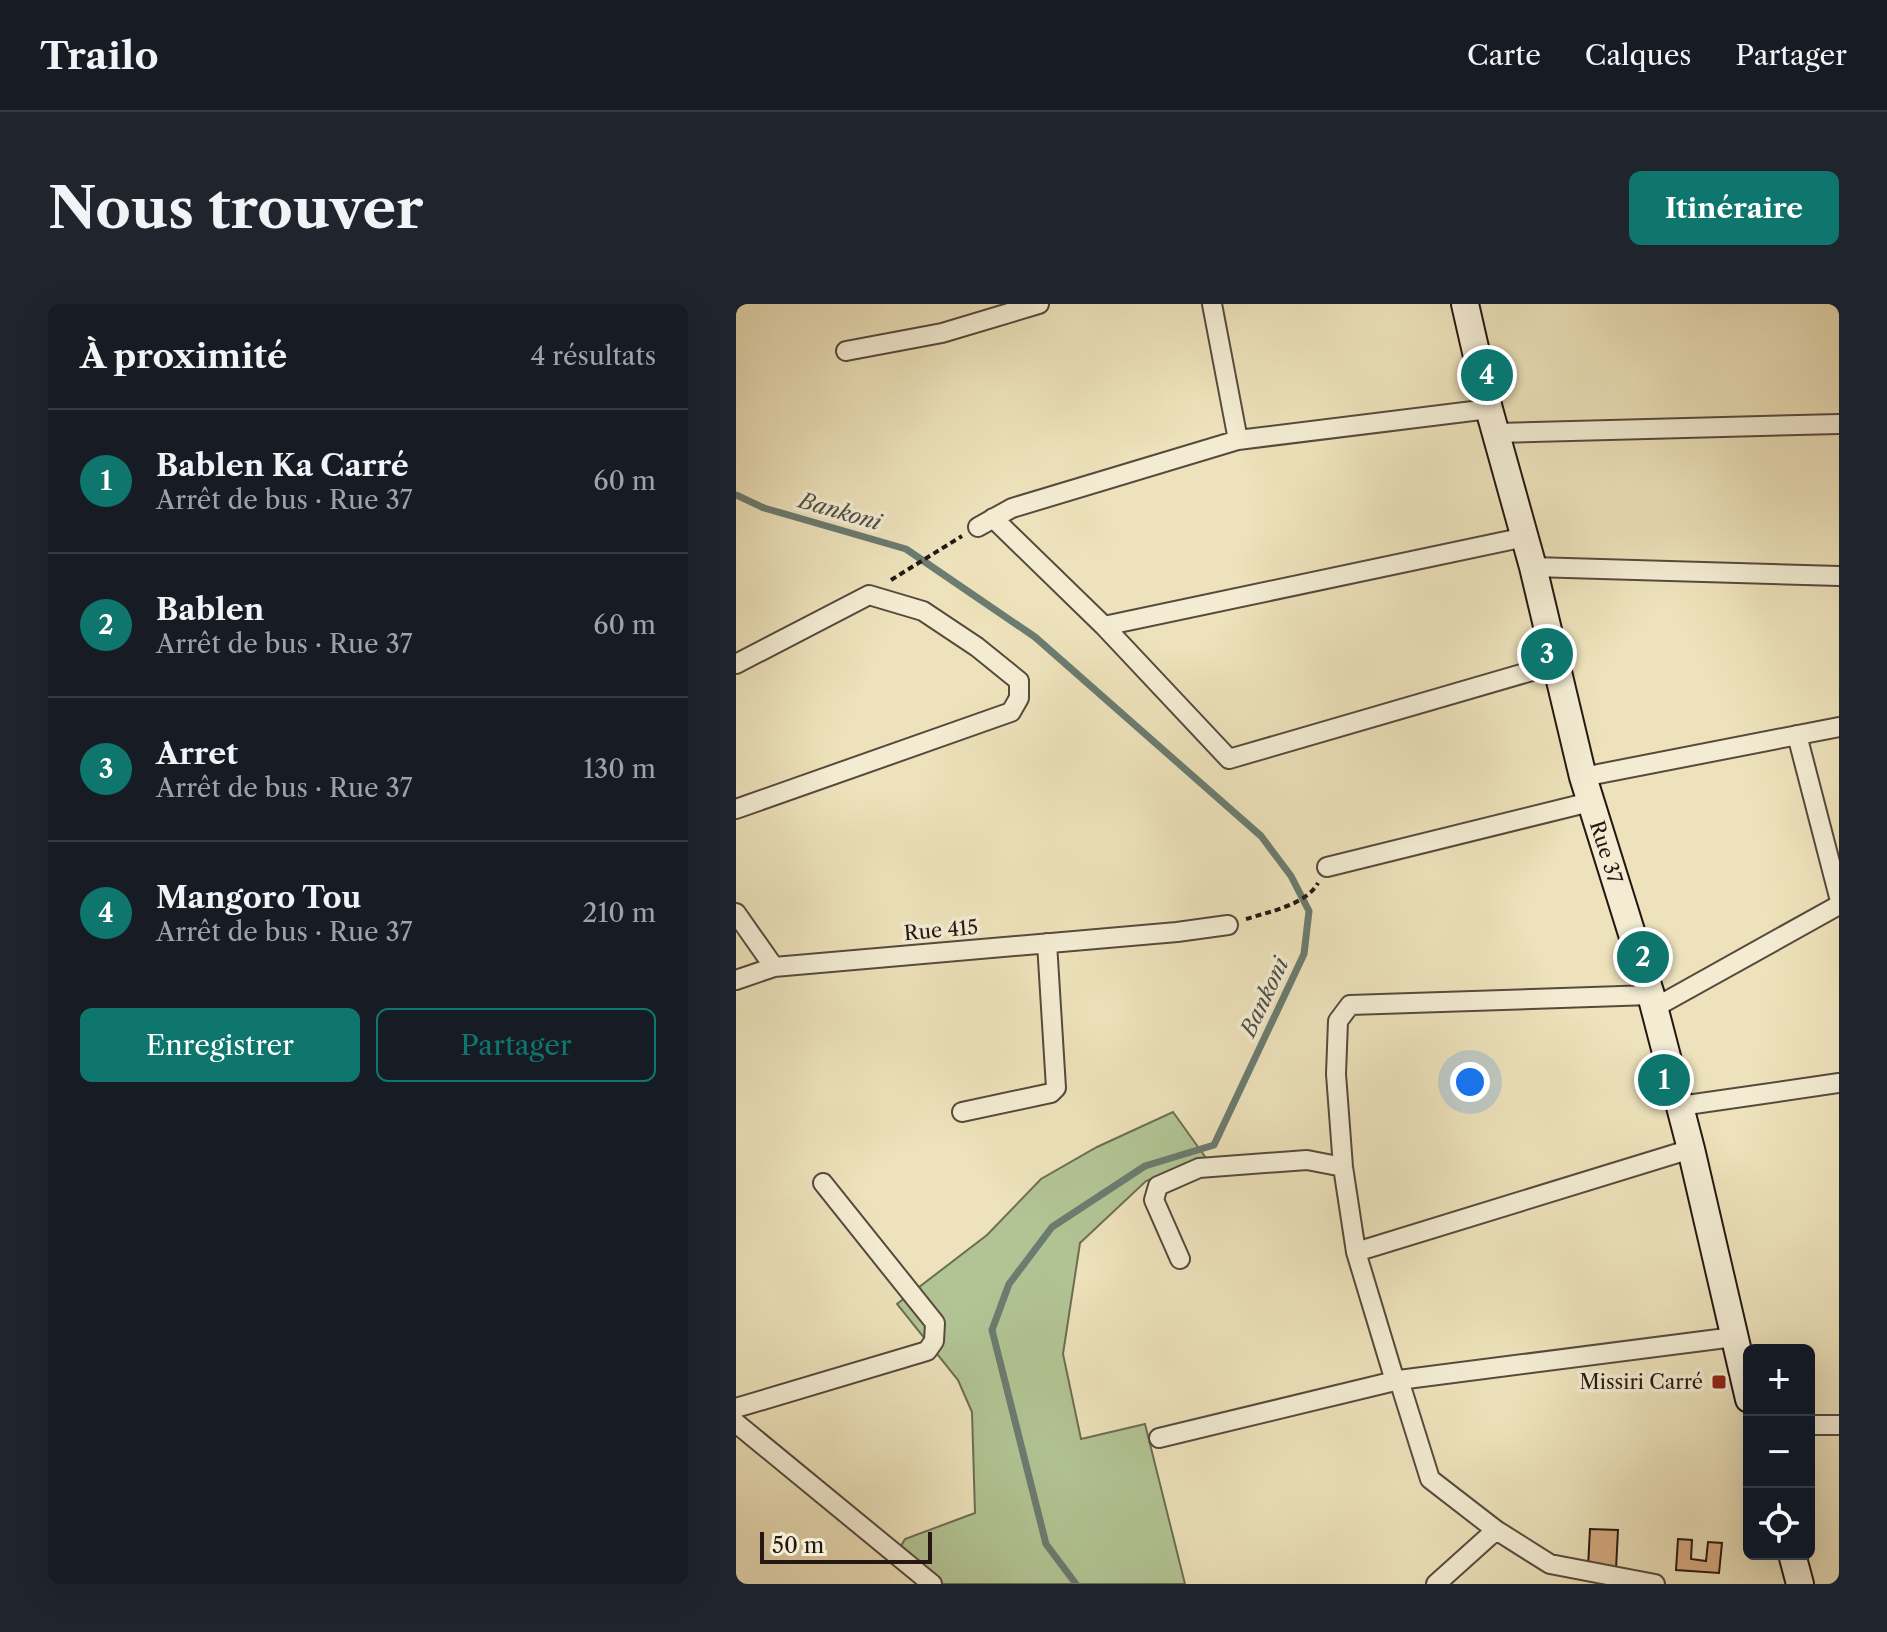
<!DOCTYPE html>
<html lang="fr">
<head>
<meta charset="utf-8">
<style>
  body { margin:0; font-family:"Libre Caslon Text",serif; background:#20242c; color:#f1f3f6 }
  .controls { position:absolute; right:24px; bottom:24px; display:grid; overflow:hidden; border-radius:12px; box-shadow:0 8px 32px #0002 }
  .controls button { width:72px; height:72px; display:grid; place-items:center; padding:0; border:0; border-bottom:2px solid #363941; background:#171b24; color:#f1f3f6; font:40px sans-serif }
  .scale { position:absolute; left:24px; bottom:20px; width:172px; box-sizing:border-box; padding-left:8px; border:4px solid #251813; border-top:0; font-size:22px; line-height:28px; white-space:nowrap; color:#251813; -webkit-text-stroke:6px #f3ecd3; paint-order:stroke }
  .you { position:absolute; left:734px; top:778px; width:28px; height:28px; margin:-20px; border:6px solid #fff; border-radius:50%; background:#1a73e8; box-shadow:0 0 0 12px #1a73e833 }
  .badge { display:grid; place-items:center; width:52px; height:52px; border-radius:50%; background:#0f766e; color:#fff; font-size:26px; font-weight:700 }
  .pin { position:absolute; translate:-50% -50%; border:4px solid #fff; box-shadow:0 2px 8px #0006 }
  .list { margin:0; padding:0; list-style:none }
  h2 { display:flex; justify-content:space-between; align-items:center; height:104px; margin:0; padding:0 32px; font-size:34px }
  h2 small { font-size:26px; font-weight:400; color:#9ea1a6 }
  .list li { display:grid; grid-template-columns:52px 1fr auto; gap:24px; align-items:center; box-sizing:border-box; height:144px; padding:0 32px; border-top:2px solid #363941 }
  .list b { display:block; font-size:30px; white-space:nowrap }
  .list p { margin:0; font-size:26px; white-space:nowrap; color:#9ea1a6 }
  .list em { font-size:26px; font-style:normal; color:#9ea1a6 }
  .actions { display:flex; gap:16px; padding:24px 32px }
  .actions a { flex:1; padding:18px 0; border:2px solid #0f766e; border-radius:12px; text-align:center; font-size:28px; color:#0f766e }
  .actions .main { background:#0f766e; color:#fff }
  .icon { flex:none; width:44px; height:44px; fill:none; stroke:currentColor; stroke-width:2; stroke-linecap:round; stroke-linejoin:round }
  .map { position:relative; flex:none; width:1103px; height:1280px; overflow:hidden; border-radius:12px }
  header { display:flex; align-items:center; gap:48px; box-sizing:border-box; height:112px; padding:0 40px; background:#171b24; border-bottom:2px solid #363941 }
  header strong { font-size:38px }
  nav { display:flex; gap:44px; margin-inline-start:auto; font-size:28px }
  .intro { display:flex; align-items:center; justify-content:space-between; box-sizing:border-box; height:192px; padding:0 48px }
  h1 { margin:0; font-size:56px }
  .button { padding:20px 36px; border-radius:12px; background:#0f766e; color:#fff; font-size:28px; font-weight:700 }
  main { display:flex; gap:48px; padding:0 48px }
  aside { flex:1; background:#171b24; border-radius:12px; box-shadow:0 8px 32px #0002 }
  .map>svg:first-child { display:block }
</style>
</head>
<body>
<header>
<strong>Trailo</strong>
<nav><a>Carte</a><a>Calques</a><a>Partager</a></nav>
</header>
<div class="intro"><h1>Nous trouver</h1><a class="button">Itinéraire</a></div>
<main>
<aside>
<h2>À proximité<small>4 résultats</small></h2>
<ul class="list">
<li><span class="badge">1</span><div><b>Bablen Ka Carré</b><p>Arrêt de bus · Rue 37</p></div><em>60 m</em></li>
<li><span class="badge">2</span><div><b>Bablen</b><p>Arrêt de bus · Rue 37</p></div><em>60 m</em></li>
<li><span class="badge">3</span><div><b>Arret</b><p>Arrêt de bus · Rue 37</p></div><em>130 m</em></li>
<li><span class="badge">4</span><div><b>Mangoro Tou</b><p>Arrêt de bus · Rue 37</p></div><em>210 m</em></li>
</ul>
<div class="actions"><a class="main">Enregistrer</a><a>Partager</a></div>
</aside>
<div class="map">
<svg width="1103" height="1280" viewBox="0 0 1103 1280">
  <rect width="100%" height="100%" fill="#ede2bb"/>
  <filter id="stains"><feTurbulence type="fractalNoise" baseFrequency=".0025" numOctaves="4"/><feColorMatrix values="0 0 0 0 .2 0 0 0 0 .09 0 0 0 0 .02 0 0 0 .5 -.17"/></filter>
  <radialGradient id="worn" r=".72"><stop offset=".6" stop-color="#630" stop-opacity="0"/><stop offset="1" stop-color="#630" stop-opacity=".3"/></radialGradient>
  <path fill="#b2c494" stroke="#6c6e54" stroke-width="2" d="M437 808 470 854 410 877 344 939 327 1050 345 1135 409 1120 449 1280H206L165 1242 169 1235 239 1209 236 1108 222 1076 161 1000 251 931 305 875 361 843Z"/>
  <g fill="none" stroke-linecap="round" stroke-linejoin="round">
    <path stroke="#6b7c70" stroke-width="7" d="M0 191 28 204 170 245 299 333 525 532 555 572 573 607 568 650 478 841 409 862 316 923 273 980 256 1026 310 1240 340 1280"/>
  </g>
  <path fill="#d7ab82" stroke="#251813" stroke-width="2" d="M854 1225 882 1226 880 1265 852 1263Z
    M942 1235 956 1236 955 1255 970 1257 972 1238 986 1239 983 1269 940 1266Z"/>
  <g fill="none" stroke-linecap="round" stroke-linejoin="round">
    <defs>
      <path id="minor" d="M476 0 502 136
        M110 47 206 29 303 0
        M761 129 1103 120
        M257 214 368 322 493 455 820 360
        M242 223 276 204 502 136 753 105
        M797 263 1103 272
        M368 322 789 233
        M0 360 133 291 187 307 241 343 283 377V394L275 408 0 505
        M1061 431 1103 593
        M847 473 1103 423
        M591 563 854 498
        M0 609 38 663
        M0 676 38 663 441 628 492 621
        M918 704 1103 601
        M944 802 1103 779
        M226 808 315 789 320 784 311 639
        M620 948 955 845
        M444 955 418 896 422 882 463 864 571 856 607 863
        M663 1076 694 1175 760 1226 814 1260 919 1280
        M659 1077 620 948 607 863 600 770 602 717 614 701 915 691
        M0 1104 191 1047 198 1037 199 1019 87 879
        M0 1119 196 1280
        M1073 1121H1103
        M423 1134 663 1076 998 1033
        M700 1280 760 1226"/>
      <path id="secondary" d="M729 0 753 105 797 263 847 473 915 691 955 845 1013 1095
        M1056 1250 1064 1280"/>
    </defs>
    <use href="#minor" stroke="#574a3d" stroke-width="22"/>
    <use href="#secondary" stroke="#251813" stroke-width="30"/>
    <path stroke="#251813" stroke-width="4" stroke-dasharray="6 4" stroke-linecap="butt" d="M155 276 226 232
      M510 615C532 608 570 601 582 579"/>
    <use href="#minor" stroke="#f3ecd3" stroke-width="18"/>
    <use href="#secondary" stroke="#f3ecd3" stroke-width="26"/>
  </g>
  <rect fill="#8f2418" stroke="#f3ecd3" stroke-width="3" x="975" y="1070" width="16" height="16" rx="4"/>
  <g text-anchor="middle" stroke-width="7" stroke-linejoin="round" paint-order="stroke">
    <g font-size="20" fill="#251813" stroke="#f3ecd3">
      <text transform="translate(870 548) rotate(72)" y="7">Rue 37</text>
      <text transform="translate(205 626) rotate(-5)" y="7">Rue 415</text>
    </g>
    <g font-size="20" fill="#251813" stroke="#f3ecd3" text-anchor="end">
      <text x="967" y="1085">Missiri Carré</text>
    </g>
    <g font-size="22" font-style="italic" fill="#4e5249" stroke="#f3ecd3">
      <text transform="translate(104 207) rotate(16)" y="8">Bankoni</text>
      <text transform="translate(528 693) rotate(-65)" y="8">Bankoni</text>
    </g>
  </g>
  <rect width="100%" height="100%" filter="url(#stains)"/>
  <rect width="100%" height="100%" fill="url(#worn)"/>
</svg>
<div class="controls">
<button>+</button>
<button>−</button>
<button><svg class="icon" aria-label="locate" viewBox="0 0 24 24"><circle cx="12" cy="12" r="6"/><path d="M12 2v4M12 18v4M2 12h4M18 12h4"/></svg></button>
</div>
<div class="scale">50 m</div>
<div class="you"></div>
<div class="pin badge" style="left:928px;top:776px">1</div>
<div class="pin badge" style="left:907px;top:653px">2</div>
<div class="pin badge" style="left:811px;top:350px">3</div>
<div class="pin badge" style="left:751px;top:71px">4</div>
</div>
</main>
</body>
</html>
